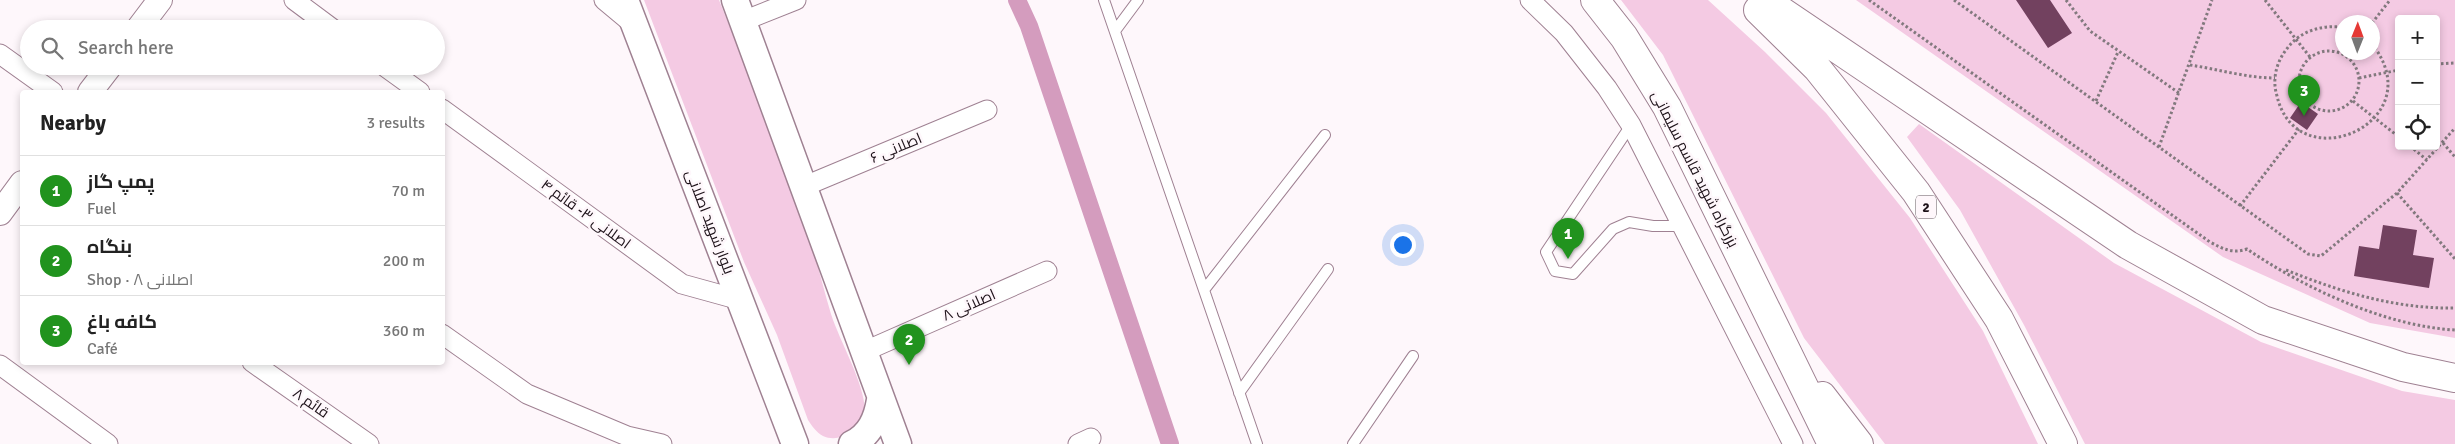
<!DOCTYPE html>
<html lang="en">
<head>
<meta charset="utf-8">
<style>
  body { margin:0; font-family:Signika,Cairo,sans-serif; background:#f6f6f6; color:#222 }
  .controls { position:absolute; right:15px; top:15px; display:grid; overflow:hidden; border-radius:5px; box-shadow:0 2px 8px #0003 }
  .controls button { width:45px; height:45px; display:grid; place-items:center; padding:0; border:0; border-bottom:1px solid #e0e0e0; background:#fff; color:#222; font:25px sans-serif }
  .compass { position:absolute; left:2335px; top:15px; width:45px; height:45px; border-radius:50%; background:#fff; box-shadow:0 2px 8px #0003; rotate:1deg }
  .you { position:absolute; left:1402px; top:244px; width:18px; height:18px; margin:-12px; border:4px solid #fff; border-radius:50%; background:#1a73e8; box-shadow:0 0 0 8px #1a73e833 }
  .badge { display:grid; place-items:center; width:32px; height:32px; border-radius:50%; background:#21931e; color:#fff; font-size:16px; font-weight:700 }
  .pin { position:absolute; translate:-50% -41px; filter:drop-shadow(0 1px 2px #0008) }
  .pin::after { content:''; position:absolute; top:26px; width:18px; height:15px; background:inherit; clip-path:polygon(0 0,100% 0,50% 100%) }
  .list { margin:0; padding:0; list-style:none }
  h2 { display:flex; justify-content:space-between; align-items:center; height:65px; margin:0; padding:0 20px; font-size:21px }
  h2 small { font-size:16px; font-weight:400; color:#767676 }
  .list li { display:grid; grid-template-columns:32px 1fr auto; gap:15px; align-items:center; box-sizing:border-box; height:70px; padding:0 20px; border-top:1px solid #e0e0e0 }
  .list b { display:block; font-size:19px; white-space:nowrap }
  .list p { margin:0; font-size:16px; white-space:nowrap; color:#767676 }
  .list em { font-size:16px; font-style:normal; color:#767676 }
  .icon { flex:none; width:28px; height:28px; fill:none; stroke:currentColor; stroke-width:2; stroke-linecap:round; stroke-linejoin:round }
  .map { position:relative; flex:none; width:2455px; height:444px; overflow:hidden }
  .search { position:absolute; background:#fff; box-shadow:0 2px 8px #0003; left:20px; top:20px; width:425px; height:55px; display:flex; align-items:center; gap:12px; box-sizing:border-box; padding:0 18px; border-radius:28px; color:#767676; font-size:19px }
  .panel { position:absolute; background:#fff; box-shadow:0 2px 8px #0003; left:20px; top:90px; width:425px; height:275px; border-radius:5px }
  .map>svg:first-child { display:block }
</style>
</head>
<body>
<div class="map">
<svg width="2455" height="444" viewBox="0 0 2455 444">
  <rect width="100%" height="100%" fill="#fef7fb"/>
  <path fill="#f4cae3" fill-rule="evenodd" d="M644 0H719C747 71 779 143 803 215 814 248 821 281 831 314 840 342 864 382 865 410 865 429 840 444 823 436 816 432 812 426 808 420L777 335 744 262Z
    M1621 0H1708L1765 52 1826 113 1910 218 1983 331 2038 444H1885L1804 338 1663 55Z
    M1856 0H2455V338L2370 323 2223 257ZM2399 19H2436V146H2399ZM2342 22H2372V52H2342Z
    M1919 124 2114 263 2261 342 2402 391 2455 400V444H2085L2024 325 1960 210 1907 137Z"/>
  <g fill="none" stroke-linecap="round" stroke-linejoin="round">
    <path stroke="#d49cbe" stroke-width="18" d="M1017 0 1029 26 1170 444"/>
  </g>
  <path fill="#72415f" d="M2016 0H2050L2072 33 2048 48Z
    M2301 102 2318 114 2307 130 2290 118Z
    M2383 225 2417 230 2413 255 2434 258 2429 288 2354 276 2359 246 2379 249Z"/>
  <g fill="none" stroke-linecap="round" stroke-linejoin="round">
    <defs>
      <path id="service" d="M1104 0 1257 444
        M1115 31 1138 0
        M1631 125 1546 252 1555 271 1573 274 1613 229 1629 222 1653 226H1682
        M1204 290 1325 135
        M1239 393 1328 269
        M1353 444 1413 356"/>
      <path id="minor" d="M294 0 333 29
        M604 0 634 25
        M1530 0 1564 33 1607 88 1631 125 1793 444
        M743 21 796 0
        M0 54 53 92
        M384 66 420 92
        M442 109 682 284 740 300
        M805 186 987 110
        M442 334 527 394 627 436 662 444
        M863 352 1047 271
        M252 362 369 444
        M0 365 108 444
        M1078 444 1091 438"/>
      <path id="tertiary" d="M138 29 160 0
        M90 92 110 66
        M0 213 22 183"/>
      <path id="secondary" d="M625 0 795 444
        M735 0 898 444
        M852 444C870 435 877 419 880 400"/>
      <path id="trunk" d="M1595 0 1624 37 1667 107 1832 444
        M1765 0 2128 245 2263 320 2403 367 2455 378
        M1758 10 1817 68 1916 192 1999 319 2063 444
        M1822 396 1859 444"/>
    </defs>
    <use href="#service" stroke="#9f8192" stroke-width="12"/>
    <use href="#minor" stroke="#9f8192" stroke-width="21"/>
    <use href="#tertiary" stroke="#9f8192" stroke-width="26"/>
    <use href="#secondary" stroke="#9f8192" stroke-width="29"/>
    <use href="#trunk" stroke="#9f8192" stroke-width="30"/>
    <path stroke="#82797e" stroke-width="3" stroke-dasharray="2.5 2.5" stroke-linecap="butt" d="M1869 0 2210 242C2223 249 2233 254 2247 249 2304 288 2385 326 2455 330
      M1954 0 2308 254 2321 256 2397 193 2455 128
      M2066 0 2090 31 2179 93
      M2265 0 2310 57
      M2372 23 2390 0
      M2342 27C2321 25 2299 31 2286 50 2276 63 2272 80 2277 96 2297 182 2434 122 2372 44
      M2299 81a30 30 0 1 1 60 0a30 30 0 1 1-60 0Z
      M2436 64 2455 63
      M2190 65C2217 69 2247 78 2275 78
      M2359 78 2399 70
      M2096 101 2118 52
      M2353 101 2399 137
      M2443 143 2455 157
      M2410 146 2427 160
      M2159 147 2212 0
      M2397 193 2455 259
      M2240 206 2299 129
      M2286 270C2341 292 2395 309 2455 308"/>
    <use href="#service" stroke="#fff" stroke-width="10"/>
    <use href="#minor" stroke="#fff" stroke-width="19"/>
    <use href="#tertiary" stroke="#fff" stroke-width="24"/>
    <use href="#secondary" stroke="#fff" stroke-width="26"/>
    <use href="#trunk" stroke="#fff" stroke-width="28"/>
  </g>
  <g text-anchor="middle" stroke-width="5" stroke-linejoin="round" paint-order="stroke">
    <rect fill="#fef7fb" stroke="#60565c" stroke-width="1" x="1916" y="195.5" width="20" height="23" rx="4"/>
    <g font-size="14" font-weight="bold" fill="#1c1118">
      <text x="1926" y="212">2</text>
    </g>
    <g font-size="15" fill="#1c1118" stroke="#fef7fb">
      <text transform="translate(896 148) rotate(-23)" y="5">اصلانی ۶</text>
      <text transform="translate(1695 169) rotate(63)" y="5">بزرگراه شهید قاسم سلیمانی</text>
      <text transform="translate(586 214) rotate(36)" y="5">اصلانی ۳- قائم ۴</text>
      <text transform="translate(710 222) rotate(69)" y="5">بلوار شهید اصلانی</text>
      <text transform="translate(969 305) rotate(-24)" y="5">اصلانی ۸</text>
      <text transform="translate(311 403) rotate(35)" y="5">قائم ۸</text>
    </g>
  </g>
</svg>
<div class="controls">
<button>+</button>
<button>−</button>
<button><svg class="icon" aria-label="locate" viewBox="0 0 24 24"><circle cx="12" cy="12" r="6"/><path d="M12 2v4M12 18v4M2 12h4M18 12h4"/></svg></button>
</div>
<svg class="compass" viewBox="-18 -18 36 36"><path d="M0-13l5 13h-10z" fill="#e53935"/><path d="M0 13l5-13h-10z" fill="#767676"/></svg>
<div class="you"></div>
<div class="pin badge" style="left:1568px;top:259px">1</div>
<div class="pin badge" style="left:909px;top:365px">2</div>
<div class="pin badge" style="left:2304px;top:116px">3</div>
<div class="search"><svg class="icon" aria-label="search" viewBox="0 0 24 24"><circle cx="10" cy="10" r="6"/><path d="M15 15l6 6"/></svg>Search here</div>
<section class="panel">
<h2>Nearby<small>3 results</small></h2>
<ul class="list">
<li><span class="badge">1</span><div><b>پمپ گاز</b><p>Fuel</p></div><em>70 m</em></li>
<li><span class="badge">2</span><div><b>بنگاه</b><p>Shop · اصلانی ۸</p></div><em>200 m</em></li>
<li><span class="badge">3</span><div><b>کافه باغ</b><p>Café</p></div><em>360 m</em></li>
</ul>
</section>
</div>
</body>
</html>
